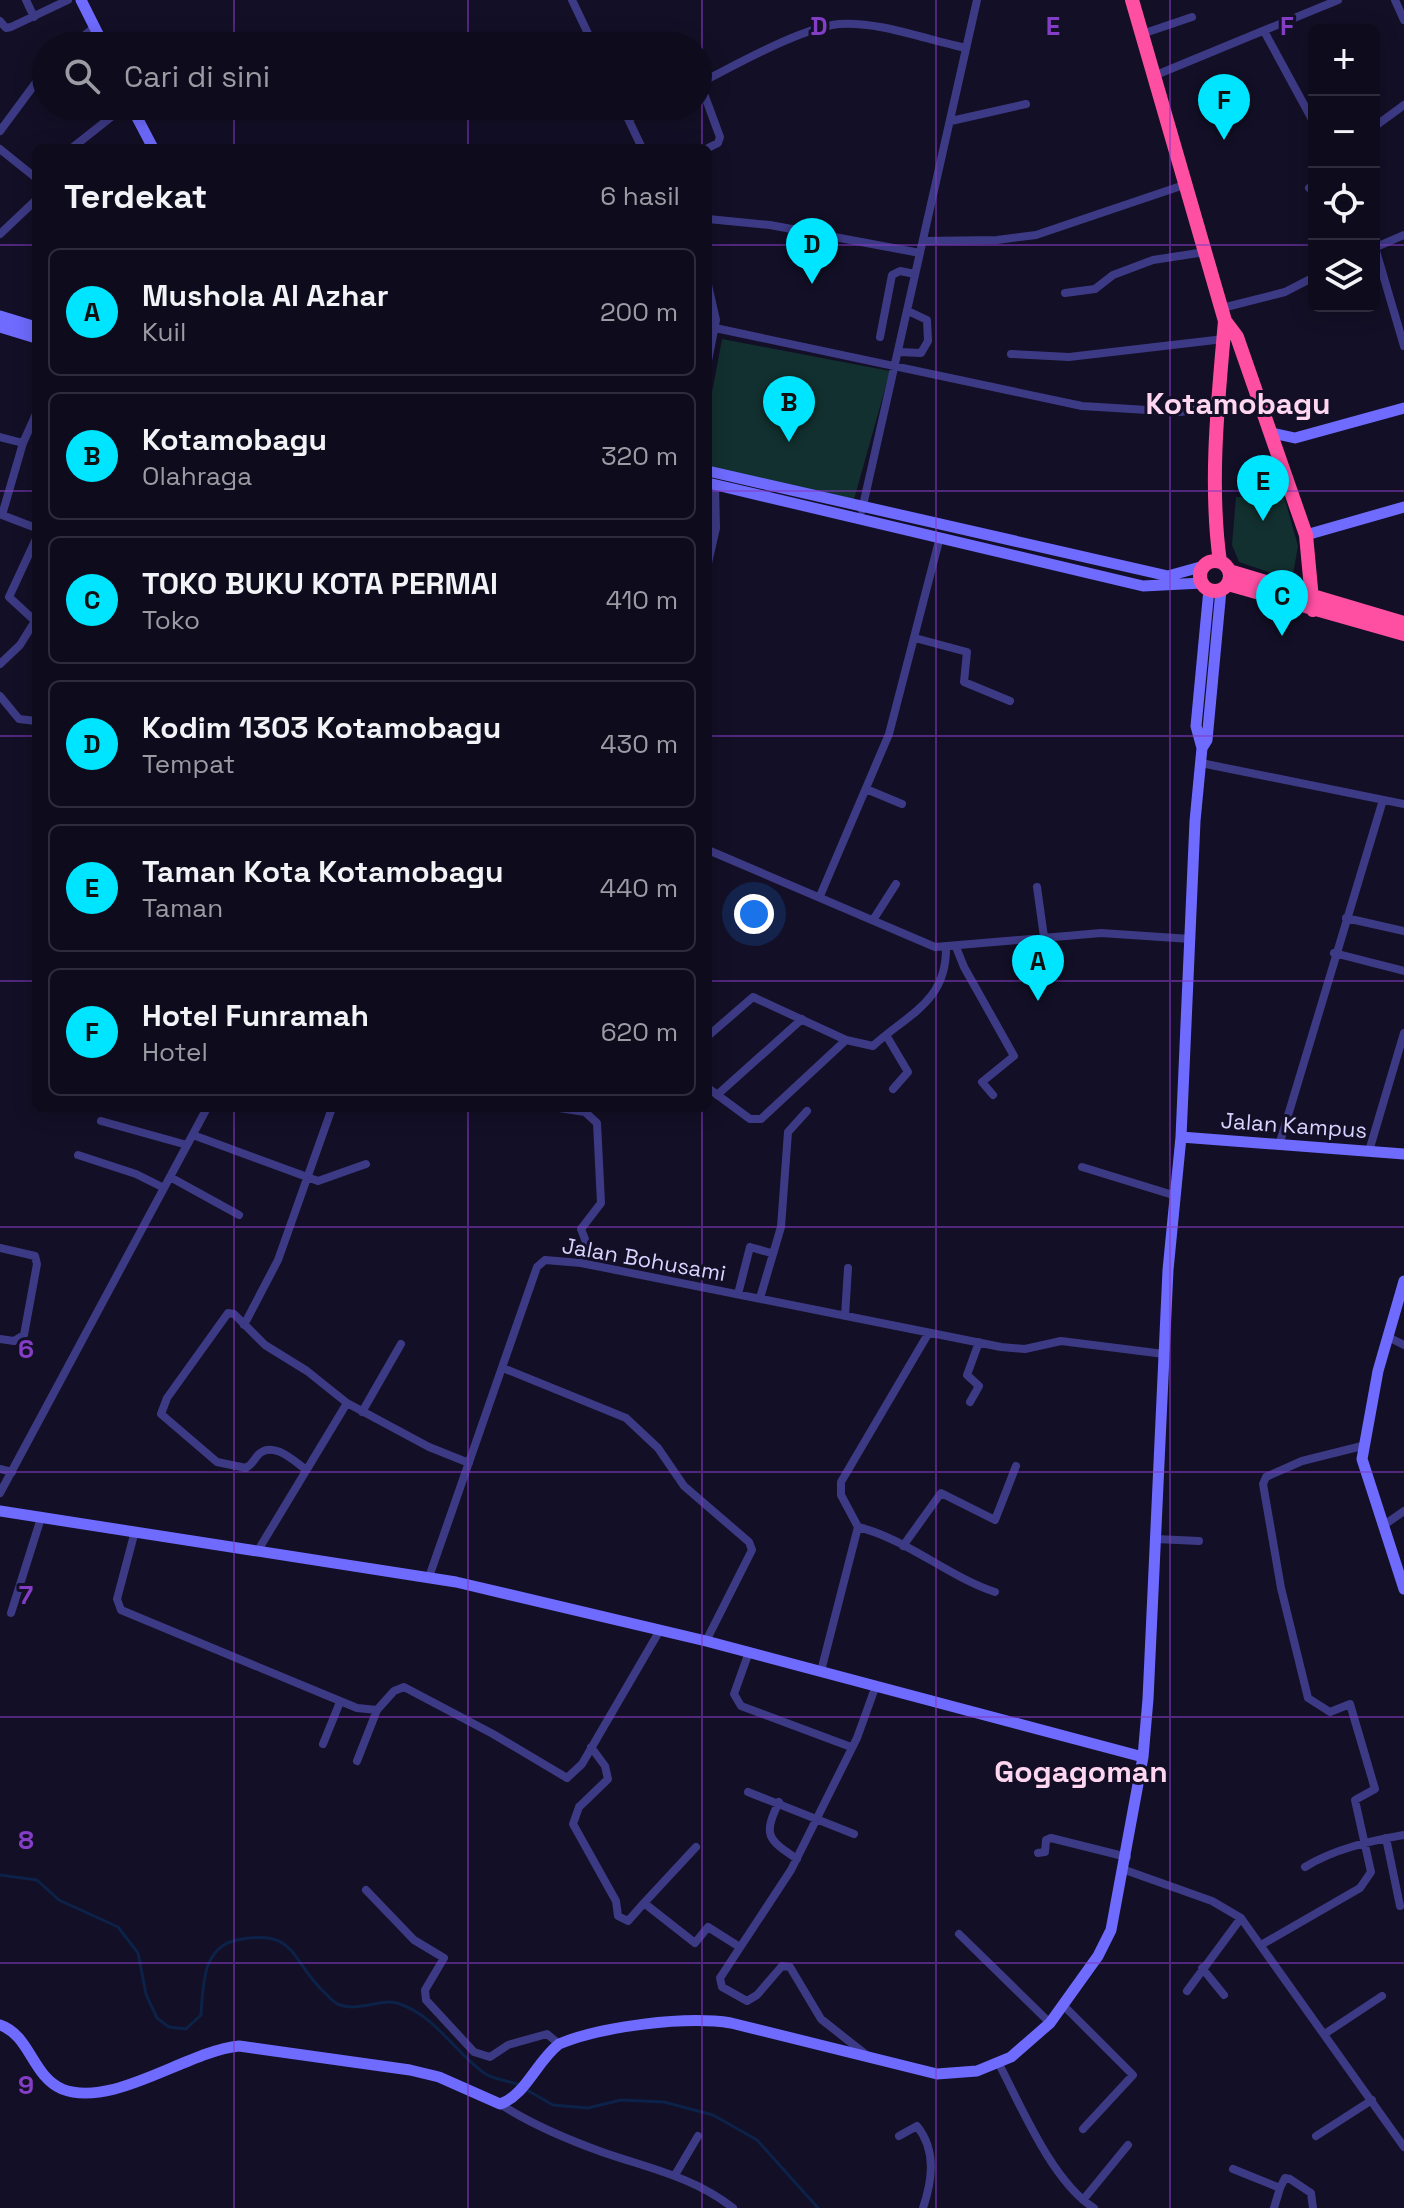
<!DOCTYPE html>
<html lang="id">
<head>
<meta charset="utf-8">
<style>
  body { margin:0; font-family:"Space Grotesk",sans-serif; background:#171425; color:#f1f3f6 }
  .controls { position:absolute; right:24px; top:24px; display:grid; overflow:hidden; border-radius:12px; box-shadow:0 4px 20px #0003 }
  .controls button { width:72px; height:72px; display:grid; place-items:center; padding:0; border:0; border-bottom:2px solid #2e2b3b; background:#0e0b1c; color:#f1f3f6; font:40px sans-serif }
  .you { position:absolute; left:754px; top:914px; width:28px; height:28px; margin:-20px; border:6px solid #fff; border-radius:50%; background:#1a73e8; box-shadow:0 0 0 12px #1a73e833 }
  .badge { display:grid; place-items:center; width:52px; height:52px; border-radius:50%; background:#00e5ff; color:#111; font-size:26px; font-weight:700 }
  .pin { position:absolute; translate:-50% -66px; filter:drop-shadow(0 2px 4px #0008) }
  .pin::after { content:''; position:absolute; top:42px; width:28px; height:24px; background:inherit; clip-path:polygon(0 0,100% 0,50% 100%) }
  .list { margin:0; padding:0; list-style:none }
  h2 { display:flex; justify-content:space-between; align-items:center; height:104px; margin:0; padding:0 32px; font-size:34px }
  h2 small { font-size:26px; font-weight:400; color:#9b9ba3 }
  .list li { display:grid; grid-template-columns:52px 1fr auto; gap:24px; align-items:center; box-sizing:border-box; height:128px; margin:0 16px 16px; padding:0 16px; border:2px solid #2e2b3b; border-radius:12px }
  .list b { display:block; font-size:30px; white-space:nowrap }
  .list p { margin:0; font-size:26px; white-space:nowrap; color:#9b9ba3 }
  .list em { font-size:26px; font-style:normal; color:#9b9ba3 }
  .icon { flex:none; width:44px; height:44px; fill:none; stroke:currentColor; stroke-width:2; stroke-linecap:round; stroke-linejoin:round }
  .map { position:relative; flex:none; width:1404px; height:2208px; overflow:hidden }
  .search { position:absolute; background:#0e0b1c; box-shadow:0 4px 20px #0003; left:32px; top:32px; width:680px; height:88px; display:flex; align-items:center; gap:20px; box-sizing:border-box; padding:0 28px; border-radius:44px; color:#9b9ba3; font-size:30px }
  .panel { position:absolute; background:#0e0b1c; box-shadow:0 4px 20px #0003; left:32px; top:144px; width:680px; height:968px; border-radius:12px }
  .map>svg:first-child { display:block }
</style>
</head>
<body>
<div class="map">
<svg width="1404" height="2208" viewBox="0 0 1404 2208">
  <rect width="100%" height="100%" fill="#130f26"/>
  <path fill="#12302f" d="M722 339 890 371 853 503 708 472V413Z
    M1284 496 1298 546 1292 580 1239 562 1232 545 1236 497Z"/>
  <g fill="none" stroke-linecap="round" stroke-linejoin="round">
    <path stroke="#0c2248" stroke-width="3" d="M0 1875 37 1880 59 1900 118 1927 138 1953 146 1994 157 2018 169 2027 186 2029 201 2015C203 1987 202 1947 237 1940 298 1928 289 1960 326 1994 330 1998 335 2004 340 2005 360 2012 382 1997 400 2004 435 2016 455 2052 484 2073 494 2080 508 2080 519 2085
      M525 2089 553 2105 588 2108 621 2100 664 2102 713 2115 757 2140 818 2208"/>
    <path stroke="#3d3a85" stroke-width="8" d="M26 0 34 17
      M572 0 594 46
      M1395 0 1404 20
      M0 21 6 28 11 27 68 0
      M1264 31 1314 123
      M1142 34 1192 17
      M71 46 95 27
      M1156 75 1338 0
      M700 83 720 137 718 143 708 148
      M698 84C734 66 800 28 839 24 879 21 927 40 966 48
      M622 106 642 148
      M628 119 654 106
      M951 121 1026 104
      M1374 127 1404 105
      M0 131 46 69
      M72 148 125 106
      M0 149 36 178
      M1309 188 1314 185
      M708 219 770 225 920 253
      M0 234 36 200
      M923 241 997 240 1036 235 1184 185
      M1374 244 1404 346
      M1374 248 1404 235
      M708 285 716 320 708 361
      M1065 293 1095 289 1113 275 1153 260 1205 252
      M1222 308 1285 292 1314 277
      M715 328 1082 406 1180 412 1220 406
      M880 337 892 275 900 271 915 274
      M900 352 921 353 928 341 927 320 908 311
      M1011 354 1069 357 1224 339
      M0 437 23 443 36 414
      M23 443 2 515 36 528
      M862 510 977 0
      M708 563 716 528 715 485
      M915 638 967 652 964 682 1010 701
      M0 664 20 645 35 621 9 597 36 539
      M0 696 19 719 36 721
      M1201 763 1404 804
      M866 789 902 804
      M708 850 935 947 1101 933 1191 939
      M1037 887 1044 937
      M820 896 889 734 940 537
      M1346 918 1404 931
      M873 920 896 884
      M956 947 964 967 1014 1056 982 1082 993 1095
      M1334 953 1404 971
      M886 1035 908 1072 893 1089
      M708 1036 753 997 846 1040 873 1046C908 1014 946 1002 946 949
      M708 1088 750 1119H761L846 1040
      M717 1095 802 1019
      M559 1108 585 1112 597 1123 601 1203 581 1229 588 1247 581 1263
      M101 1121 187 1145
      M193 1135 318 1181 366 1164
      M1280 1142 1383 800
      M1369 1151 1404 1033
      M78 1155 136 1174 164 1188
      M1082 1167 1173 1195
      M170 1177 239 1215
      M0 1248 35 1256 37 1264 24 1335 14 1341 0 1339
      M738 1294 750 1247 771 1253
      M760 1298 781 1227 788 1132 807 1111
      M845 1316 848 1268
      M244 1325 278 1260 332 1108
      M1388 1337 1404 1345
      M503 1368 626 1418 658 1448 684 1486 749 1542 752 1550 706 1641
      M970 1402 979 1386 967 1375 979 1342
      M362 1412 401 1344
      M0 1469 12 1472
      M305 1469C294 1461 274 1441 259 1454 254 1459 253 1464 246 1468L217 1462 161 1414 167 1398 228 1313 234 1314 265 1345 307 1371 347 1403 429 1447 469 1463
      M0 1493 207 1108
      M1384 1525 1404 1511
      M858 1527C907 1539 947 1576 995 1592
      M135 1531 117 1599 121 1610 357 1708 377 1710 394 1691 404 1687 493 1734 567 1778 582 1764 660 1630
      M1156 1539 1199 1541
      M903 1546 941 1493 995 1520 1016 1466
      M257 1552 347 1403
      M429 1577 537 1267 545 1260 581 1263 1001 1347 1025 1349 1061 1341 1164 1354
      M11 1613 41 1518
      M749 1652 734 1694 741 1706 851 1747
      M821 1671 858 1527 841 1495V1482L928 1334
      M323 1744 340 1702
      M591 1747 605 1766 608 1779 579 1807 573 1824 616 1901 618 1916 628 1921 644 1903 695 1943 708 1927 738 1946
      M357 1761 377 1710
      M748 1792 854 1834
      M779 1802C763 1835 767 1839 797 1859
      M1386 1838 1400 1906
      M1038 1853 1045 1852 1046 1840 1051 1838 1127 1857
      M1305 1867C1334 1849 1370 1841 1404 1835
      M1125 1870 1212 1901 1241 1918 1404 2147
      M366 1890 414 1940 444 1958 425 1990 426 2000 474 2052 490 2057 508 2045 547 2034 559 2044
      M644 1903 696 1847
      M959 1934 1050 2023
      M1261 1945 1360 1888 1371 1872 1355 1800 1375 1789 1350 1704 1330 1712 1308 1698 1281 1588 1263 1484 1266 1477 1302 1461 1362 1446
      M1202 1968 1224 1995
      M1187 1991 1241 1918
      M1063 2005 1133 2075 1083 2129
      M1326 2033 1382 1996
      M869 2057 821 2019 790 1967 782 1966 757 1995 747 2001 722 1987 720 1978 791 1870 857 1738 875 1688
      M999 2064C1022 2108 1052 2181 1094 2208
      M500 2104C532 2125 566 2139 602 2152 648 2168 694 2177 733 2208
      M899 2136 917 2126C937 2151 932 2181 923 2208
      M1316 2136 1372 2100
      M1233 2169 1280 2188 1274 2208
      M675 2175 698 2136
      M1280 2188 1285 2178 1290 2179 1311 2193 1313 2208
      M1083 2200 1128 2145"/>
    <path stroke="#6f6bff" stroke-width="11" d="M81 0 104 46
      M131 106 153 148
      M0 316 36 327
      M0 327 36 338
      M1272 433 1295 438 1404 408
      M708 471 1168 576 1204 566
      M708 483 1143 586 1202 583
      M1306 535 1404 507
      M1202 748 1196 726 1209 589
      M1181 1137 1404 1154
      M1404 1281 1378 1371 1362 1459 1404 1589
      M0 1511 456 1582 706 1641 1143 1757
      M0 2025C30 2035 32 2076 62 2089 113 2109 187 2051 239 2046L410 2070 439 2077 500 2104C525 2096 536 2062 559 2044 602 2026 685 2016 731 2023L937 2074 977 2071 1011 2057 1050 2023 1098 1956 1111 1930 1143 1757 1148 1699 1168 1270 1181 1137 1195 821 1202 748 1207 740 1221 590"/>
    <path stroke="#ff4fa3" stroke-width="14" d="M1132 0 1225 321 1237 337 1306 535 1313 610
      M1200 576a15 15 0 1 1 30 0a15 15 0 1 1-30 0Z
      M1220 562C1209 484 1218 400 1225 321
      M1229 571 1404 623
      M1228 584 1404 634"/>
  </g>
  <path fill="none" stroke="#843dc5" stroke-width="2" stroke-opacity="0.55" d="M234 0V46M468 0V46M702 0V148M936 0V2208M1170 0V2208M234 106V148M468 106V148M0 245H36M708 245H1314M1374 245H1404M0 491H36M708 491H1404M0 736H36M708 736H1404M0 981H36M708 981H1404M234 1108V2208M468 1108V2208M702 1108V2208M0 1227H1404M0 1472H1404M0 1717H1404M0 1963H1404"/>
  <g text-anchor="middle" stroke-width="6" stroke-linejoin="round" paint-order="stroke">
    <g font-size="22" fill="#d9d4ff" stroke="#130f26">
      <text transform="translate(1294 1125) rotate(4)" y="8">Jalan Kampus</text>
      <text transform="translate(644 1259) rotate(10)" y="8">Jalan Bohusami</text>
    </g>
    <g font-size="30" font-weight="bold" fill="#ffd6f0" stroke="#130f26">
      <text x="1238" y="414">Kotamobagu</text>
      <text x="1081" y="1782">Gogagoman</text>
    </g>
  </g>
  <g font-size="26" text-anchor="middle" font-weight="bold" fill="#843dc5" stroke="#130f26" stroke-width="6" stroke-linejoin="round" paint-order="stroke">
    <text x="819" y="35">D</text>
    <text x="1053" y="35">E</text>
    <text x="1287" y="35">F</text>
    <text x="26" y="1358">6</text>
    <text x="26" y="1604">7</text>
    <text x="26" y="1849">8</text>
    <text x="26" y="2094">9</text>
  </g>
</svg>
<div class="controls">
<button>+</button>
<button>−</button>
<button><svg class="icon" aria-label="locate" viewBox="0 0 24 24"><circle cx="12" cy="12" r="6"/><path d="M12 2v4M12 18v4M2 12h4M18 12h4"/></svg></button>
<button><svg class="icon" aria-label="layers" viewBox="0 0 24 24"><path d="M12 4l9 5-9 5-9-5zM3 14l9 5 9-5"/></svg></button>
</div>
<div class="you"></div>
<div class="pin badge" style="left:1038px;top:1001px">A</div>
<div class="pin badge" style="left:789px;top:442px">B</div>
<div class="pin badge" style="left:1282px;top:636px">C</div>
<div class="pin badge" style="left:812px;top:284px">D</div>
<div class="pin badge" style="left:1263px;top:521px">E</div>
<div class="pin badge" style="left:1224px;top:140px">F</div>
<div class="search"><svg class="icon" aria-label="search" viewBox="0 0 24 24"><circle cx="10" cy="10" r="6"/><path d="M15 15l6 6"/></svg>Cari di sini</div>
<section class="panel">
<h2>Terdekat<small>6 hasil</small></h2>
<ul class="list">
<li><span class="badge">A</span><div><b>Mushola Al Azhar</b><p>Kuil</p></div><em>200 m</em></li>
<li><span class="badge">B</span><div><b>Kotamobagu</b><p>Olahraga</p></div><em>320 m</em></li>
<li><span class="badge">C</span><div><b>TOKO BUKU KOTA PERMAI</b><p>Toko</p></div><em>410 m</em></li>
<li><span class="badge">D</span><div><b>Kodim 1303 Kotamobagu</b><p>Tempat</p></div><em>430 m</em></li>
<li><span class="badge">E</span><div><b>Taman Kota Kotamobagu</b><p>Taman</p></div><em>440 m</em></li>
<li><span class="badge">F</span><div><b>Hotel Funramah</b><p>Hotel</p></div><em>620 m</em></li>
</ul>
</section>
</div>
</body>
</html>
